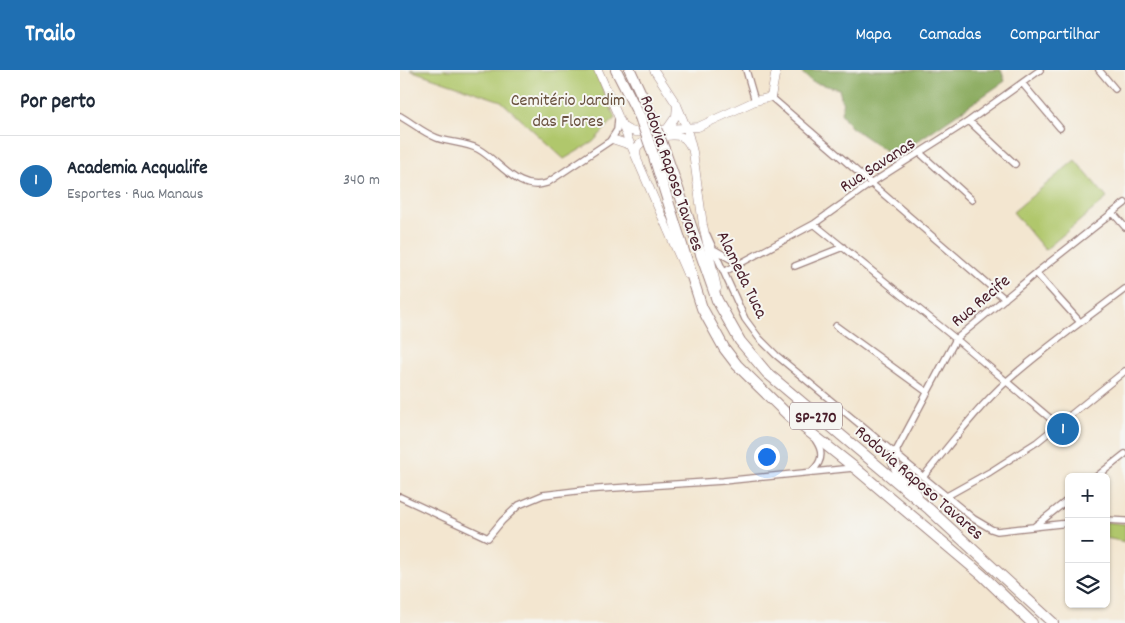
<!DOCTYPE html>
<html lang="pt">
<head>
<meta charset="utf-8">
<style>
  body { margin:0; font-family:Dekko,sans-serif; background:#f2f2f3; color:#1f2937 }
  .controls { position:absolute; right:15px; bottom:15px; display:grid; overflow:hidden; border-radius:8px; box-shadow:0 1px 4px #0004 }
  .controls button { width:45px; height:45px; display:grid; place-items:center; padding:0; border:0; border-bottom:1px solid #e0e1e3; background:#fff; color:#1f2937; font:25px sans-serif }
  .you { position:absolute; left:366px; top:386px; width:18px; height:18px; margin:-12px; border:4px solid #fff; border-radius:50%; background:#1a73e8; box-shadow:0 0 0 8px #1a73e833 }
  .badge { display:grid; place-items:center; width:32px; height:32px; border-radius:50%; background:#1f6fb2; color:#fff; font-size:16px; font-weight:700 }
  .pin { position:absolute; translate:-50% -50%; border:2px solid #fff; box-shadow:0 1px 5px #0006 }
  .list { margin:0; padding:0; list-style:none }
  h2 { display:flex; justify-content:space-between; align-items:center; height:65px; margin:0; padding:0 20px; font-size:21px }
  h2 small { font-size:16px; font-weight:400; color:#747a83 }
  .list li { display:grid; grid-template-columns:32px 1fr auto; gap:15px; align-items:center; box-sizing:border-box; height:90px; padding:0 20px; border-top:1px solid #e0e1e3 }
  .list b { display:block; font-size:19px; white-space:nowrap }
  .list p { margin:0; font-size:16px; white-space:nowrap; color:#747a83 }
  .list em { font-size:16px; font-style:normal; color:#747a83 }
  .icon { flex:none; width:28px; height:28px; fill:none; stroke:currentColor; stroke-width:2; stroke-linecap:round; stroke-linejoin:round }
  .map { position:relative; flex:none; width:725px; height:553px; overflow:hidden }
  header { display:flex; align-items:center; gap:30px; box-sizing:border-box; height:70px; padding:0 25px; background:#1f6fb2; color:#fff }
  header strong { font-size:24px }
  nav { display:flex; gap:28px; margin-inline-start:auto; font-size:18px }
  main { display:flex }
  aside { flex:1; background:#fff }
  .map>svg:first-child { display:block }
</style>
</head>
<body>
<header>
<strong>Trailo</strong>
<nav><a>Mapa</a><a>Camadas</a><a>Compartilhar</a></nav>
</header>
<main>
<aside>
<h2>Por perto<small></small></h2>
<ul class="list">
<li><span class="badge">1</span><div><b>Academia Acqualife</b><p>Esportes · Rua Manaus</p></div><em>340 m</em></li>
</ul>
</aside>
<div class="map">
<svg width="725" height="553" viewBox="0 0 725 553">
  <rect width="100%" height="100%" fill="#f6f6f2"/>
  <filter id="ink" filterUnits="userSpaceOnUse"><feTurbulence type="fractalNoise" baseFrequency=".02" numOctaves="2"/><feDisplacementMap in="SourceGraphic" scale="10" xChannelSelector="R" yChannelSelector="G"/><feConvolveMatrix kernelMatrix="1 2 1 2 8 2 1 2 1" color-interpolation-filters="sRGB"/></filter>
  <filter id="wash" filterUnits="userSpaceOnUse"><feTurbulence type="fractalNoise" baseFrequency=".0096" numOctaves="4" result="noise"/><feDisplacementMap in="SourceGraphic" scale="20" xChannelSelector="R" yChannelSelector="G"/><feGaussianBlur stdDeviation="1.12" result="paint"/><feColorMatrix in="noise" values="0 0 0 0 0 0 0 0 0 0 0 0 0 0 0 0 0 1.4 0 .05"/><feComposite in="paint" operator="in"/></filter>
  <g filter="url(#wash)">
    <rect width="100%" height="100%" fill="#f3e6d0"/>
    <path fill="#b0c76c" stroke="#7d734c" d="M10 0H195L215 48 193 72 164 89 101 31Z
      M675 90 707 128 645 180 613 142Z
      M706 452 725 454V472L706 468Z"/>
    <path fill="#8cac60" stroke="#6b6646" d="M399 0H601L605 11 503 81H486L451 57 441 43 443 35 439 19 412 12Z"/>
  </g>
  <g filter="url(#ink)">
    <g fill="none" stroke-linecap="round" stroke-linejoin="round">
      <defs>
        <path id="street" d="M346 0 355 31
          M699 0 715 19
          M622 13 660 58
          M371 27 605 229
          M0 46C12 53 24 63 37 68 50 73 65 72 78 79 100 91 118 123 147 113L210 71 217 60 218 49
          M569 51 615 94
          M520 83 572 130
          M713 143 725 157
          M414 154 556 269 658 355
          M307 165 345 249 359 268 376 285 574 449 591 459 597 461 669 453
          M315 180 339 194
          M395 196 443 177
          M324 202 414 154 470 114 569 51 640 0
          M636 203 680 252
          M436 256 527 322
          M495 383 556 269 636 203 725 133
          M412 401C422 392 424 383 416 371
          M523 407C550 375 576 339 607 311 644 278 685 249 725 219
          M696 407 725 384
          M547 426 590 402 637 372 725 301
          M0 427 88 468 102 451 119 435 143 425 184 420 323 411 453 398
          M706 450 725 451
          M635 456 669 429"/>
        <path id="secondary" d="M198 0 287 204
          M254 0 277 35 287 59 293 82 303 155 317 218
          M221 55C234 67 251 62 267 59L276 46 277 35
          M267 59 298 57 355 31 371 27 376 0
          M215 70 230 75
          M237 88C236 83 235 80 238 76 244 68 273 63 282 67 286 69 288 72 290 76"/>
        <path id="highway" d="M216 0 240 47
          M230 0 250 43
          M264 79 317 230 340 271 367 303 529 439 653 553
          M252 81 302 238 324 278 337 295 388 345 455 398 582 505 632 553
          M495 383C487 395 510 415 517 425"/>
      </defs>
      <use href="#street" stroke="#9e827e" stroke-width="8"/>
      <use href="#secondary" stroke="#9e827e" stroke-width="9"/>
      <use href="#highway" stroke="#9e827e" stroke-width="12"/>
      <use href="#street" stroke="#fff" stroke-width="5.5"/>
      <use href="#secondary" stroke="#fff" stroke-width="8"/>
      <use href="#highway" stroke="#fff" stroke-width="10"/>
      <defs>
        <path id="highway-bridge" d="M250 43 264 79
          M240 47 252 81"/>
      </defs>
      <use href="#highway-bridge" stroke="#9e827e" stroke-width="12" stroke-linecap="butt"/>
      <use href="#highway-bridge" stroke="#fff" stroke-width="10"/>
    </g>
  </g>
  <g text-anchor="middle" stroke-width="4" stroke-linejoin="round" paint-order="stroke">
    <rect fill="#f6f6f2" stroke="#7e6067" stroke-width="1" x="390" y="332.5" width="52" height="27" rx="4"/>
    <g font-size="16" font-weight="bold" fill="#4a1f2b">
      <text x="416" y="352">SP-270</text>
    </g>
    <g font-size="18" fill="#69513e" stroke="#f6f6f2">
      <text x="168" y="35">Cemitério Jardim<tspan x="168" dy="21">das Flores</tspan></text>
    </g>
    <g font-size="18" fill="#4a1f2b" stroke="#f6f6f2">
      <text transform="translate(477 94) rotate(-33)" y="6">Rua Savanas</text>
      <text transform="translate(273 103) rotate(71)" y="6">Rodovia Raposo Tavares</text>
      <text transform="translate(343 204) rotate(64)" y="6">Alameda Tuca</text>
      <text transform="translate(580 230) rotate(-40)" y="6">Rua Recife</text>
      <text transform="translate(520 412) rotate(41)" y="6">Rodovia Raposo Tavares</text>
    </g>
  </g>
</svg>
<div class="controls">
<button>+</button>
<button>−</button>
<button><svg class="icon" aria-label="layers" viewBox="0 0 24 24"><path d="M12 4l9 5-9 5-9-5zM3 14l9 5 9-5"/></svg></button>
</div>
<div class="you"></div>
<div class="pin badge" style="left:663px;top:359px">1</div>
</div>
</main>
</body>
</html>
